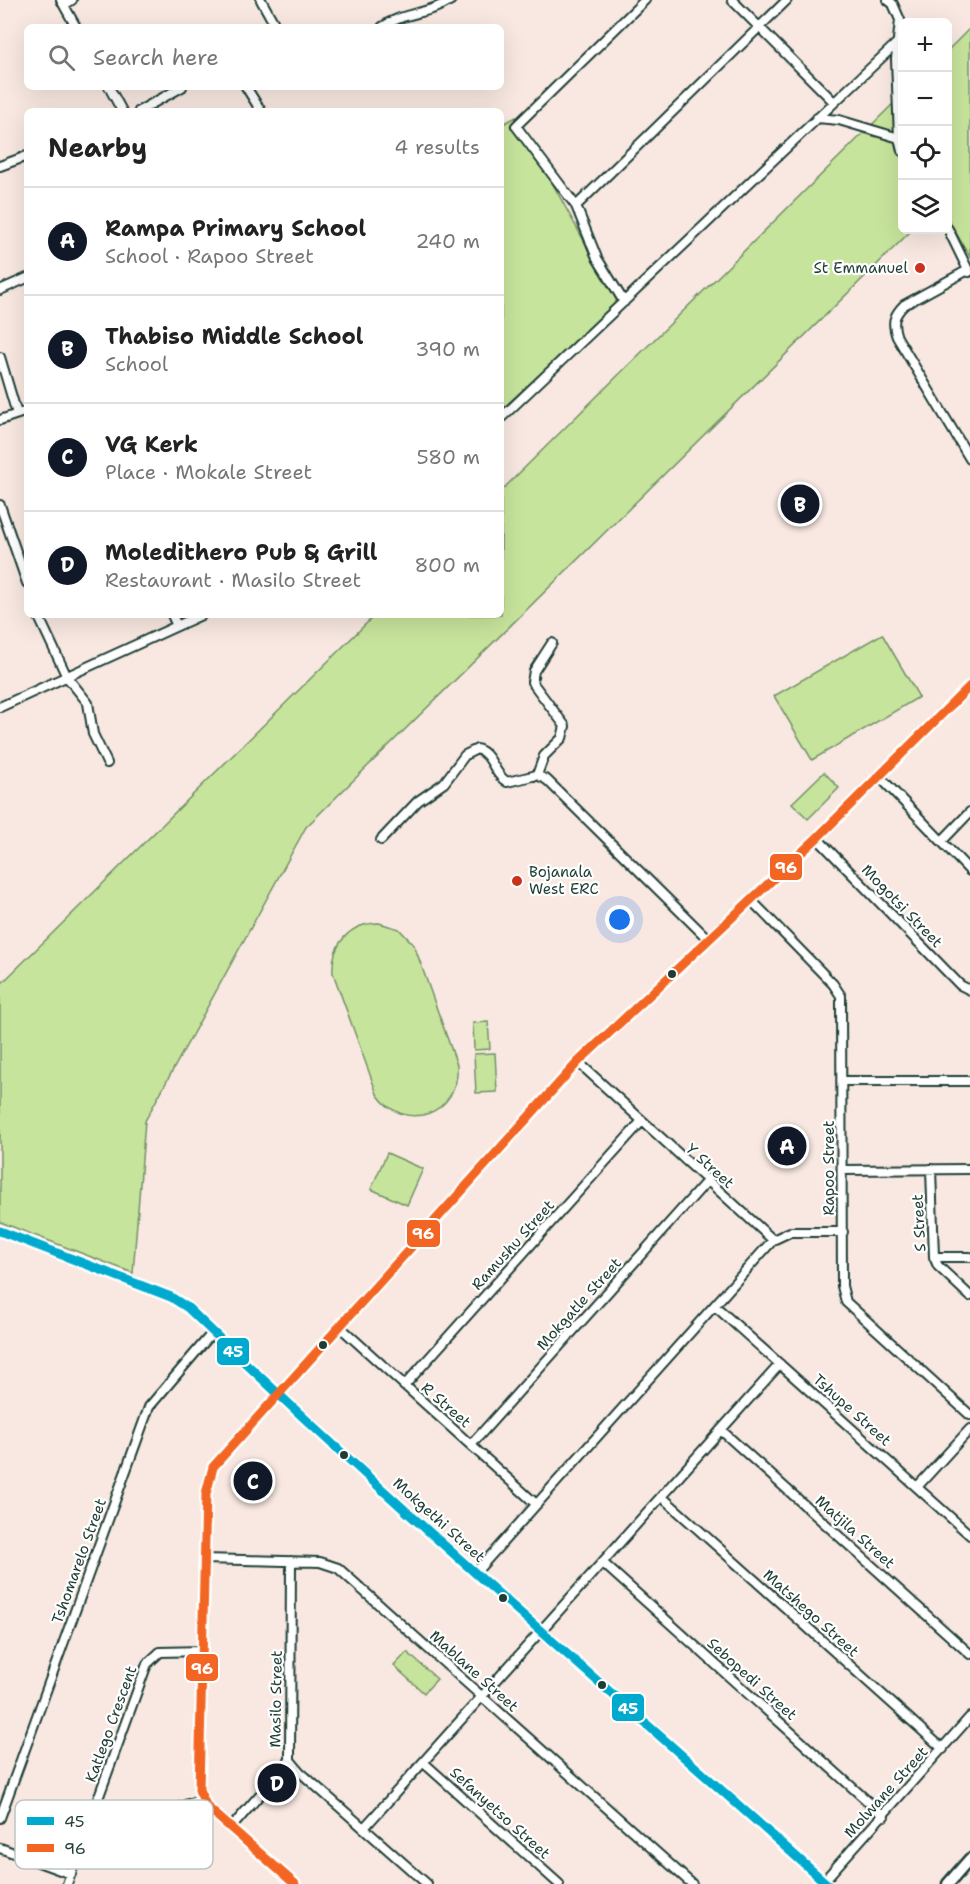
<!DOCTYPE html>
<html lang="en">
<head>
<meta charset="utf-8">
<style>
  body { margin:0; font-family:"Shantell Sans",sans-serif; background:#f2f2f2; color:#222 }
  .controls { position:absolute; right:18px; top:18px; display:grid; overflow:hidden; border-radius:9px; box-shadow:0 6px 24px #0002 }
  .controls button { width:54px; height:54px; display:grid; place-items:center; padding:0; border:0; border-bottom:2px solid #e0e0e0; background:#fff; color:#222; font:30px sans-serif }
  .you { position:absolute; left:620px; top:920px; width:21px; height:21px; margin:-15px; border:4px solid #fff; border-radius:50%; background:#1a73e8; box-shadow:0 0 0 9px #1a73e833 }
  .badge { display:grid; place-items:center; width:39px; height:39px; border-radius:50%; background:#111827; color:#fff; font-size:20px; font-weight:700 }
  .pin { position:absolute; translate:-50% -50%; border:3px solid #fff; box-shadow:0 2px 6px #0006 }
  .list { margin:0; padding:0; list-style:none }
  h2 { display:flex; justify-content:space-between; align-items:center; height:78px; margin:0; padding:0 24px; font-size:26px }
  h2 small { font-size:20px; font-weight:400; color:#767676 }
  .list li { display:grid; grid-template-columns:39px 1fr auto; gap:18px; align-items:center; box-sizing:border-box; height:108px; padding:0 24px; border-top:2px solid #e0e0e0 }
  .list b { display:block; font-size:22px; white-space:nowrap }
  .list p { margin:0; font-size:20px; white-space:nowrap; color:#767676 }
  .list em { font-size:20px; font-style:normal; color:#767676 }
  .icon { flex:none; width:33px; height:33px; fill:none; stroke:currentColor; stroke-width:2; stroke-linecap:round; stroke-linejoin:round }
  .map { position:relative; flex:none; width:970px; height:1884px; overflow:hidden }
  .search { position:absolute; background:#fff; box-shadow:0 6px 24px #0002; left:24px; top:24px; width:480px; height:66px; display:flex; align-items:center; gap:15px; box-sizing:border-box; padding:0 21px; border-radius:9px; color:#767676; font-size:22px }
  .panel { position:absolute; background:#fff; box-shadow:0 6px 24px #0002; left:24px; top:108px; width:480px; height:510px; border-radius:9px }
  .map>svg:first-child { display:block }
</style>
</head>
<body>
<div class="map">
<svg width="970" height="1884" viewBox="0 0 970 1884">
  <rect width="100%" height="100%" fill="#f8e8e1"/>
  <filter id="ink" filterUnits="userSpaceOnUse"><feTurbulence type="fractalNoise" baseFrequency=".0167" numOctaves="2"/><feDisplacementMap in="SourceGraphic" scale="12" xChannelSelector="R" yChannelSelector="G"/><feConvolveMatrix kernelMatrix="1 2 1 2 8 2 1 2 1" color-interpolation-filters="sRGB"/></filter>
  <g filter="url(#ink)">
    <path fill="#c7e49c" stroke="#739068" stroke-width="1.5" d="M970 28V257L948 219V50Z
      M902 95V230H912L306 827 145 1121 133 1273 0 1222V985L375 615H501V491Z
      M516 117 618 303 501 410V125Z
      M882 634 919 697 812 760 774 696Z
      M824 772 839 788 808 819 792 803Z
      M379 923 399 929 414 945 457 1065C461 1114 404 1135 377 1094L333 973C331 944 350 923 379 923Z
      M488 1022 490 1049 474 1050 473 1023Z
      M495 1053 497 1092 476 1093 474 1054Z
      M387 1153 423 1169 407 1205 371 1189Z
      M407 1652 437 1679 424 1693 394 1666Z"/>
    <g fill="none" stroke-linecap="round" stroke-linejoin="round">
      <defs>
        <path id="street" d="M61 0 76 27
          M261 0 276 27
          M732 0 834 102
          M888 0 893 4 900 20 896 59 899 138 902 151
          M64 5 72 0
          M382 27C406 11 428 15 451 0
          M109 87 122 111
          M246 87 261 111
          M139 111 182 87
          M817 118 839 120 899 138
          M0 166 27 156
          M576 206 787 0
          M948 229 969 272
          M968 270 904 305C893 316 892 323 897 337L970 459
          M0 290 27 278
          M624 302 597 258 576 206 516 126 645 0
          M0 357 17 414
          M501 418 898 42
          M0 420 27 411
          M0 505 27 583
          M38 615 67 677 88 703 93 734 107 763
          M172 615 177 626
          M0 707 201 615
          M537 775 544 756 562 738 565 726 532 682 534 671 552 643
          M879 776 970 871
          M817 838 960 985 970 990
          M381 840 418 801 444 783 465 755 477 749C493 754 493 774 507 782L537 775 547 780 709 940
          M942 841 970 812
          M752 901 833 984 841 996 842 1286 846 1302 970 1415
          M578 1062 773 1240 790 1232H843
          M843 1081H970
          M931 1169 934 1257 938 1266 970 1296
          M843 1170 970 1169
          M0 1231 171 1297 188 1308C394 1508 614 1693 827 1884
          M934 1257H970
          M715 1306 970 1535
          M339 1326 536 1504
          M404 1386 641 1122
          M722 1431 970 1654
          M471 1445 707 1181
          M917 1487 970 1429
          M662 1497 943 1749
          M204 1559 320 1562 338 1568 692 1884
          M291 1561 290 1760 300 1772 427 1884
          M603 1563 884 1816
          M476 1572 773 1240
          M424 1763 559 1884
          M92 1813 133 1825 201 1799
          M0 1818 149 1407 213 1332
          M231 1828 290 1760
          M364 1828 780 1364
          M0 1848 71 1874
          M822 1883 970 1717
          M67 1884 147 1664 160 1652 203 1651
          M295 1884 207 1807 199 1790 206 1494 213 1467 578 1062 817 838 970 686"/>
        <path id="secondary" d="M948 1884 970 1859"/>
      </defs>
      <use href="#street" stroke="#1f3d34" stroke-width="12"/>
      <use href="#secondary" stroke="#1f3d34" stroke-width="15"/>
      <use href="#street" stroke="#fff" stroke-width="8"/>
      <use href="#secondary" stroke="#fff" stroke-width="10"/>
      <defs>
        <path id="bus-1" d="M0 1231 171 1297 188 1308C394 1508 614 1693 827 1884"/>
        <path id="bus-2" d="M295 1884 207 1807 199 1790 206 1494 213 1467 578 1062 817 838 970 686"/>
      </defs>
      <use href="#bus-1" stroke="#fff" stroke-width="14"/>
      <use href="#bus-2" stroke="#fff" stroke-width="14"/>
      <use href="#bus-1" stroke="#00a9ce" stroke-width="9"/>
      <use href="#bus-2" stroke="#f26522" stroke-width="9"/>
    </g>
  </g>
  <g fill="#c8321e" stroke="#fff" stroke-width="2">
    <circle cx="920" cy="268" r="6"/>
    <circle cx="517" cy="881" r="6"/>
  </g>
  <g fill="#1f3d34" stroke="#fff" stroke-width="2">
    <circle cx="672" cy="974" r="5"/>
    <circle cx="323" cy="1345" r="5"/>
    <circle cx="344" cy="1455" r="5"/>
    <circle cx="503" cy="1598" r="5"/>
    <circle cx="602" cy="1685" r="5"/>
  </g>
  <g text-anchor="middle" stroke-width="4.5" stroke-linejoin="round" paint-order="stroke">
    <g font-size="15" fill="#1f3d34" stroke="#fff" text-anchor="end">
      <text x="908" y="273">St Emmanuel</text>
      <text x="529" y="877" text-anchor="start">Bojanala<tspan x="529" dy="17">West ERC</tspan></text>
    </g>
    <g font-size="15" fill="#1f3d34" stroke="#fff">
      <text transform="translate(902 906) rotate(46)" y="5">Mogotsi Street</text>
      <text transform="translate(710 1166) rotate(42)" y="5">Y Street</text>
      <text transform="translate(829 1168) rotate(-90)" y="5">Rapoo Street</text>
      <text transform="translate(919 1223) rotate(-93)" y="5">S Street</text>
      <text transform="translate(513 1245) rotate(-48)" y="5">Ramushu Street</text>
      <text transform="translate(579 1304) rotate(-48)" y="5">Mokgatle Street</text>
      <text transform="translate(446 1405) rotate(41)" y="5">R Street</text>
      <text transform="translate(852 1410) rotate(42)" y="5">Tshupe Street</text>
      <text transform="translate(439 1520) rotate(42)" y="5">Mokgethi Street</text>
      <text transform="translate(855 1532) rotate(42)" y="5">Matjila Street</text>
      <text transform="translate(79 1561) rotate(-70)" y="5">Tshomarelo Street</text>
      <text transform="translate(811 1613) rotate(42)" y="5">Matshego Street</text>
      <text transform="translate(474 1671) rotate(42)" y="5">Mablane Street</text>
      <text transform="translate(752 1679) rotate(42)" y="5">Sebopedi Street</text>
      <text transform="translate(276 1699) rotate(-89)" y="5">Masilo Street</text>
      <text transform="translate(111 1724) rotate(-70)" y="5">Katlego Crescent</text>
      <text transform="translate(886 1792) rotate(-48)" y="5">Molwane Street</text>
      <text transform="translate(500 1813) rotate(42)" y="5">Sefanyetso Street</text>
    </g>
  </g>
  <rect x="15" y="1800" width="198" height="69" rx="9" fill="#fff" stroke="#bcc5c2" stroke-width="1.5"/>
  <rect x="27" y="1817" width="27" height="8" fill="#00a9ce"/>
  <rect x="27" y="1844" width="27" height="8" fill="#f26522"/>
  <g font-size="16" fill="#1f3d34">
    <text x="64" y="1827">45</text>
    <text x="64" y="1854">96</text>
  </g>
  <g stroke="#fff" stroke-width="2">
    <rect x="769" y="853" width="34" height="28" rx="6" fill="#f26522"/>
    <rect x="406" y="1219" width="35" height="29" rx="6" fill="#f26522"/>
    <rect x="216" y="1337" width="34" height="29" rx="6" fill="#00a9ce"/>
    <rect x="185" y="1653" width="34" height="29" rx="6" fill="#f26522"/>
    <rect x="611" y="1693" width="34" height="29" rx="6" fill="#00a9ce"/>
  </g>
  <g font-size="16" text-anchor="middle" font-weight="bold" fill="#fff">
    <text x="786" y="873">96</text>
    <text x="423" y="1239">96</text>
    <text x="233" y="1357">45</text>
    <text x="202" y="1674">96</text>
    <text x="628" y="1714">45</text>
  </g>
</svg>
<div class="controls">
<button>+</button>
<button>−</button>
<button><svg class="icon" aria-label="locate" viewBox="0 0 24 24"><circle cx="12" cy="12" r="6"/><path d="M12 2v4M12 18v4M2 12h4M18 12h4"/></svg></button>
<button><svg class="icon" aria-label="layers" viewBox="0 0 24 24"><path d="M12 4l9 5-9 5-9-5zM3 14l9 5 9-5"/></svg></button>
</div>
<div class="you"></div>
<div class="pin badge" style="left:787px;top:1146px">A</div>
<div class="pin badge" style="left:800px;top:504px">B</div>
<div class="pin badge" style="left:253px;top:1481px">C</div>
<div class="pin badge" style="left:277px;top:1783px">D</div>
<div class="search"><svg class="icon" aria-label="search" viewBox="0 0 24 24"><circle cx="10" cy="10" r="6"/><path d="M15 15l6 6"/></svg>Search here</div>
<section class="panel">
<h2>Nearby<small>4 results</small></h2>
<ul class="list">
<li><span class="badge">A</span><div><b>Rampa Primary School</b><p>School · Rapoo Street</p></div><em>240 m</em></li>
<li><span class="badge">B</span><div><b>Thabiso Middle School</b><p>School</p></div><em>390 m</em></li>
<li><span class="badge">C</span><div><b>VG Kerk</b><p>Place · Mokale Street</p></div><em>580 m</em></li>
<li><span class="badge">D</span><div><b>Moledithero Pub &amp; Grill</b><p>Restaurant · Masilo Street</p></div><em>800 m</em></li>
</ul>
</section>
</div>
</body>
</html>
